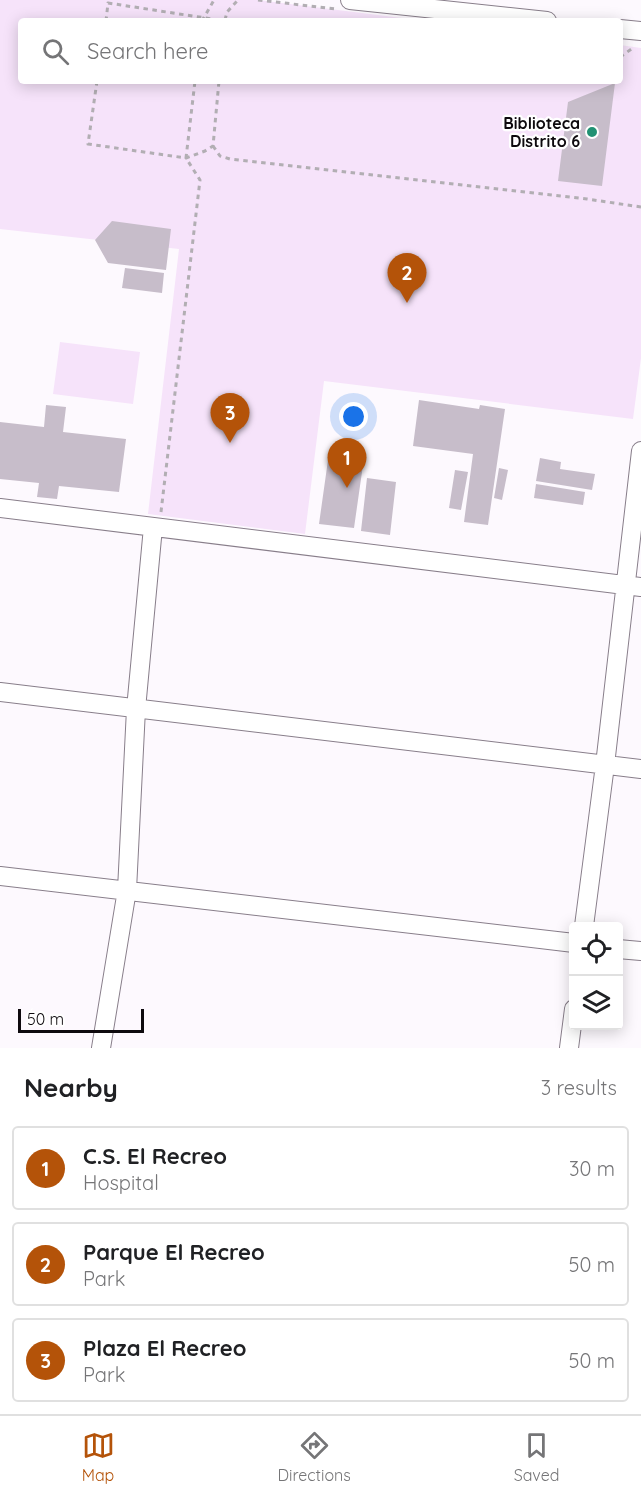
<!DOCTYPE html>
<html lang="en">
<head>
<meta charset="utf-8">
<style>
  body { margin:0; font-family:Quicksand,sans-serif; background:#f2f2f2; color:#202124 }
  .controls { position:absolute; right:18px; bottom:18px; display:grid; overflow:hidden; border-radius:6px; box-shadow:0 3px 15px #0003 }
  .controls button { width:54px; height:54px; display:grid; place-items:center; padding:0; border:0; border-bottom:2px solid #e0e0e0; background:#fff; color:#202124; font:30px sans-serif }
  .scale { position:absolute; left:18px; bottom:15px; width:126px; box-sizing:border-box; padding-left:6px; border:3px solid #0e0a0e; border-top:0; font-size:16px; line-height:21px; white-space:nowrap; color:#0e0a0e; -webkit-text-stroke:4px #fff; paint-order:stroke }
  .you { position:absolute; left:354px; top:417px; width:21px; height:21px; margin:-15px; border:4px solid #fff; border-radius:50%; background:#1a73e8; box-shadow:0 0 0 9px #1a73e833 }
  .badge { display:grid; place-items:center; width:39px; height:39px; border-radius:50%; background:#b45309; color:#fff; font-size:20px; font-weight:700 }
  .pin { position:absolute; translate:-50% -50px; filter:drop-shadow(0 2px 3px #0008) }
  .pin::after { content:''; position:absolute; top:32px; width:21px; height:18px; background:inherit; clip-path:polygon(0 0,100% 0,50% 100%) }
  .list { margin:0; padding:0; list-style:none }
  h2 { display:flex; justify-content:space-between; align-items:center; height:78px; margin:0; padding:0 24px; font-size:26px }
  h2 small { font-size:20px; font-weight:400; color:#757577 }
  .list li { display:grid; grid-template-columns:39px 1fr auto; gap:18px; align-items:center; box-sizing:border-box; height:84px; margin:0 12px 12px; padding:0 12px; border:2px solid #e0e0e0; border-radius:6px }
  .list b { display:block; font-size:22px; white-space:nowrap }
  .list p { margin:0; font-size:20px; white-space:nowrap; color:#757577 }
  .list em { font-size:20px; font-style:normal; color:#757577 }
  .icon { flex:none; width:33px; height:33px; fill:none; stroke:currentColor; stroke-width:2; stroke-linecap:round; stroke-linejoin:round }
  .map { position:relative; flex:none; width:641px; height:1048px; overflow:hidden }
  .search { position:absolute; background:#fff; box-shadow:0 3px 15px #0003; left:18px; right:18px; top:18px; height:66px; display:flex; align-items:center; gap:15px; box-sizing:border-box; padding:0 21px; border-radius:6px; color:#757577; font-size:22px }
  .sheet { height:366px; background:#fff }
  nav { display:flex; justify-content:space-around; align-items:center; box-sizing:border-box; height:84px; border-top:2px solid #e0e0e0; background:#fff; font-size:16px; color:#757577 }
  nav a { display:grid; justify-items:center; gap:3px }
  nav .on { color:#b45309 }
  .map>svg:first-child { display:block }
</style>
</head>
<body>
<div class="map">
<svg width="641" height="1048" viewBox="0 0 641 1048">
  <rect width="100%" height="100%" fill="#fdf9fe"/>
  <path fill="#f6e3fa" d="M0 0H258L426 21H21V81H620V45L641 48V358L633 419 324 381 305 534 148 514 179 249 0 229Z
    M60 342 140 352 133 404 53 394Z"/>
  <path fill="#c7bdca" d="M615 83 602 186 558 181 568 102Z
    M112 221 171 229 166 270 108 263 95 240Z
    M125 268 164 273 162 293 122 288Z
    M419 400 479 409 480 405 505 409 488 525 464 522 473 454 413 446Z
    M46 405 66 407 63 432 126 439 119 492 59 486 57 499 37 497 39 483 0 479V422L44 427Z
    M540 458 561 462 560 469 595 474 592 490 536 481Z
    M328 460 363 465 354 528 319 524Z
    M499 468 508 470 502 500 494 498Z
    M455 470 468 472 461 510 449 508Z
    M367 478 396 482 390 535 361 531Z
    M536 484 585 492 583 505 534 498Z"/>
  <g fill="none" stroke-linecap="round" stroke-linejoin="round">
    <defs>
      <path id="minor" d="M350 0 547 21
        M620 29 641 31
        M0 508 641 587
        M0 692 641 769
        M0 876 574 943
        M584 926 605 765 641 451
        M618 949 641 951
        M101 1048 127 890 136 709 153 527
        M569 1048 574 1009"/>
    </defs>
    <use href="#minor" stroke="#887e8a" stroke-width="20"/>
    <path stroke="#b2aeb3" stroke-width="3" stroke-dasharray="4.5 4.5" stroke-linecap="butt" d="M258 0 336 9
      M225 20 227 12 238 0
      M106 21 108 3 225 21
      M202 21 214 0
      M620 57 633 48
      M97 81 88 144 186 158 205 151 213 146 219 81
      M213 146 220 156 230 159 587 199 641 207
      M161 512 200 180 186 158 195 81"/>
    <use href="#minor" stroke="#fff" stroke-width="18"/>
  </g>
  <circle fill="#219173" stroke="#fff" stroke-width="2" cx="592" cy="132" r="6"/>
  <g text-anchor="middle" stroke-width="4.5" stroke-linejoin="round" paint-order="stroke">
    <g font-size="16" font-weight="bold" fill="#0e0a0e" stroke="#fff" text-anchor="end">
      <text x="580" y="129">Biblioteca<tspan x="580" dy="18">Distrito 6</tspan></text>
    </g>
  </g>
</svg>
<div class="controls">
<button><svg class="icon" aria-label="locate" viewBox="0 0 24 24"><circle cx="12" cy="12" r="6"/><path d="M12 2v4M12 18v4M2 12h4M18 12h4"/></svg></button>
<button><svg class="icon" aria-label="layers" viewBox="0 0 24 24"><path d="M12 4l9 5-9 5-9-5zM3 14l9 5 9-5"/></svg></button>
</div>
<div class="scale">50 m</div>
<div class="you"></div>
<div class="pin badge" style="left:347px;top:488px">1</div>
<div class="pin badge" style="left:407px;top:303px">2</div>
<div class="pin badge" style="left:230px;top:443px">3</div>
<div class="search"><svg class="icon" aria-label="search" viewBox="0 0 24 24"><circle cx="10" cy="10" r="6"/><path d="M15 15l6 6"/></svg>Search here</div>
</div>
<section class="sheet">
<h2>Nearby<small>3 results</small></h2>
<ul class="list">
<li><span class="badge">1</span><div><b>C.S. El Recreo</b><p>Hospital</p></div><em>30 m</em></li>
<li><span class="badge">2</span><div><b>Parque El Recreo</b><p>Park</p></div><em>50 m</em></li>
<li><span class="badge">3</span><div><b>Plaza El Recreo</b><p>Park</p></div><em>50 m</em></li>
</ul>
</section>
<nav>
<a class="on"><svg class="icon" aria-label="map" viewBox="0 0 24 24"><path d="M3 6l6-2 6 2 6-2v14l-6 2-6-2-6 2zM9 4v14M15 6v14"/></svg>Map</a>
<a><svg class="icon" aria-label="directions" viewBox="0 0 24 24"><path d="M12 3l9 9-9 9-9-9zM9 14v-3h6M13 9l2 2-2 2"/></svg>Directions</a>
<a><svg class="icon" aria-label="saved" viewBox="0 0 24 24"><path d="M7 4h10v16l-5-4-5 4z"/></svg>Saved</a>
</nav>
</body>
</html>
